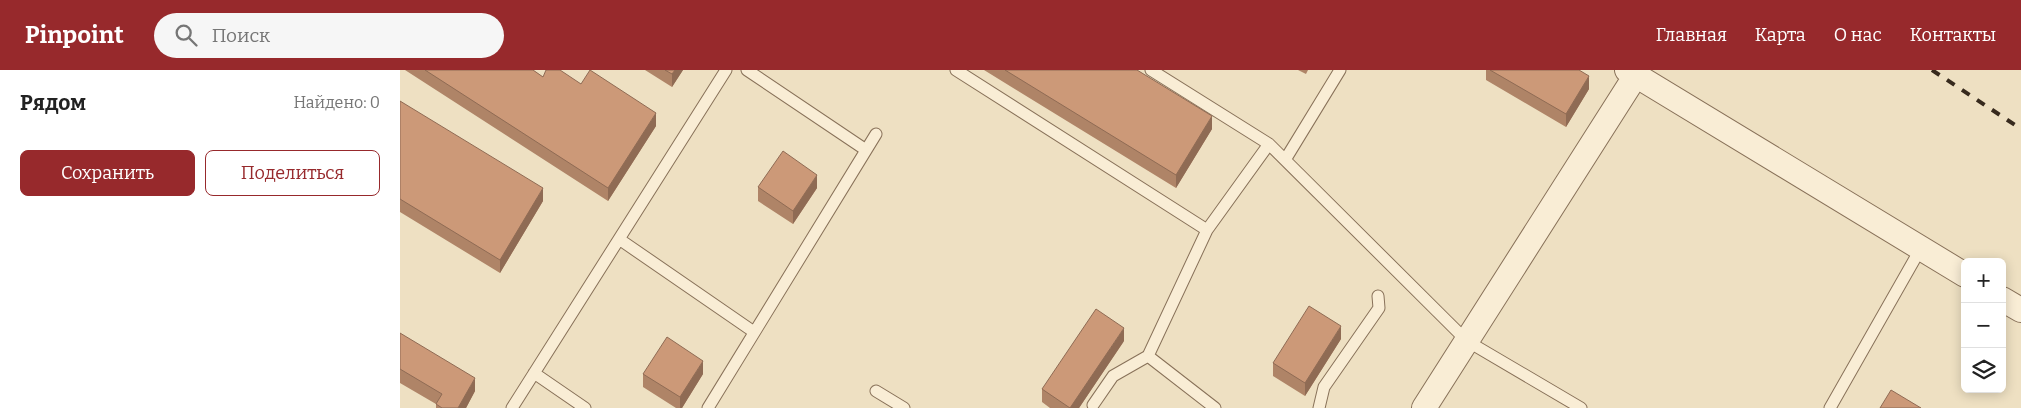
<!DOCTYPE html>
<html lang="ru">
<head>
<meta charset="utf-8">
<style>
  body { margin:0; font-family:Bitter,serif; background:#f6f6f6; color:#222 }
  .controls { position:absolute; right:15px; bottom:15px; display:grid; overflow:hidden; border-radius:8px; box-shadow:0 2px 12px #0003 }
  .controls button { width:45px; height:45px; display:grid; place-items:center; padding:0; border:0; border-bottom:1px solid #e0e0e0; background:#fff; color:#222; font:25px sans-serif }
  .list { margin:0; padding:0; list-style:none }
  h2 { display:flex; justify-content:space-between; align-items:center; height:65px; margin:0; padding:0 20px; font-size:21px }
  h2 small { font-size:16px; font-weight:400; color:#767676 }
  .actions { display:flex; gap:10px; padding:15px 20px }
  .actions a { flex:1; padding:11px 0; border:1px solid #97292c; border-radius:8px; text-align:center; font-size:18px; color:#97292c }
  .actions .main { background:#97292c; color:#fff }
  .icon { flex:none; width:28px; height:28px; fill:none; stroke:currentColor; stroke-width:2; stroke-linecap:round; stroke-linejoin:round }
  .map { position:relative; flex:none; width:1621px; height:338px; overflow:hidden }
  header { display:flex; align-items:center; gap:30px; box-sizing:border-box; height:70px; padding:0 25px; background:#97292c; color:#fff }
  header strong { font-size:24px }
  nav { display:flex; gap:28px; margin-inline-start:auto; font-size:18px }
  .search { width:350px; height:45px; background:#f6f6f6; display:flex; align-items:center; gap:12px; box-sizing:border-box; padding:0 18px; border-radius:28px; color:#767676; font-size:19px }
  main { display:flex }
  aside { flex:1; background:#fff }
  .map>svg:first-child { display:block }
</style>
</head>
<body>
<header>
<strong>Pinpoint</strong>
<div class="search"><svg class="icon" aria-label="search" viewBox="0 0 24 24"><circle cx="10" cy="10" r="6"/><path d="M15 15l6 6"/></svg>Поиск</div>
<nav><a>Главная</a><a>Карта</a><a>О нас</a><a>Контакты</a></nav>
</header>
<main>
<aside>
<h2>Рядом<small>Найдено: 0</small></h2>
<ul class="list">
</ul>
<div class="actions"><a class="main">Сохранить</a><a>Поделиться</a></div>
</aside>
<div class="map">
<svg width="1621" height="338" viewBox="0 0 1621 338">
  <rect width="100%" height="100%" fill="#eee0c2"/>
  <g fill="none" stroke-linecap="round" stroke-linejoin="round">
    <defs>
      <path id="service" d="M347 0 466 80
        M556 0 807 160
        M751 0 869 74 1067 271 1181 338
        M885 90 940 0
        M219 169 354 262
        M134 303 185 338
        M476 321 504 338
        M693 335 713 306 748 286
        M112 338 326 0
        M308 338 476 64
        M815 338 748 286 807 160 869 74
        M919 338 924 317 979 238 978 226
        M1430 338 1521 178"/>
      <path id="minor" d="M1227 0 1565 205
        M1602 229 1621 240
        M1024 338 1236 5"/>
    </defs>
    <use href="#service" stroke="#887159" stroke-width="13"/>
    <use href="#minor" stroke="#887159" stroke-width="26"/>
    <use href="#service" stroke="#f9edd5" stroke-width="11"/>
    <use href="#minor" stroke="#f9edd5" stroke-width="24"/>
    <path stroke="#372a1d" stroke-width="4" stroke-dasharray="9 9" stroke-linecap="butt" d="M1532 0 1621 59"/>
  </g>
  <path fill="#af8467" d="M5 0H133L143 7 181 14 256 56 208 131Z
    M245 0H283L272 17Z
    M584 0H737L812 59 776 118Z
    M898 0H908L906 4Z
    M1086 0H1179L1189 19 1166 57 1086 10Z
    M0 31 143 131 100 203 0 142Z
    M358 117 417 118 393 154 358 131Z
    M0 263 75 321 66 338H36V334L0 313Z
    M941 269 905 326 873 306V293Z
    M724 271 679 338H650L642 332V319Z
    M243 304H303L282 338H276L243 317Z"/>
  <path fill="#8f6b54" d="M275 0H283L272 17V4Z
    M1189 6V19L1166 57V44Z
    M256 43V56L208 131V118Z
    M812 46V59L776 118V105Z
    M417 105V118L393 154V141Z
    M143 118V131L100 203V190Z
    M941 256V269L905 326V313Z
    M724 258V271L679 338H670Z
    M303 291V304L282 338H280V327Z
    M75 308V321L66 338H58Z"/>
  <path fill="#cc9978" stroke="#8f6b54" d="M25 0H133L143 7 146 0H160L181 14 190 0 256 43 208 118Z
    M265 0H275L272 4Z
    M605 0H737L812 46 776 105Z
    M1090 0H1179L1189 6 1166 44Z
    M0 31 143 118 100 190 0 129Z
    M383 81 417 105 393 141 358 117Z
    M909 236 941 256 905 313 873 293Z
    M696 239 724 258 670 338 642 319Z
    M0 263 75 308 58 338H42L36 334 42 324 0 299Z
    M267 267 303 291 280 327 243 304Z
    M1491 320 1521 338H1480Z"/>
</svg>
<div class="controls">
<button>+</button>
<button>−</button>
<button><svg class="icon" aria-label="layers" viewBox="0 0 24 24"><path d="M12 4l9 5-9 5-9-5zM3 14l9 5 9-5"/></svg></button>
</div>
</div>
</main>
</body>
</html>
